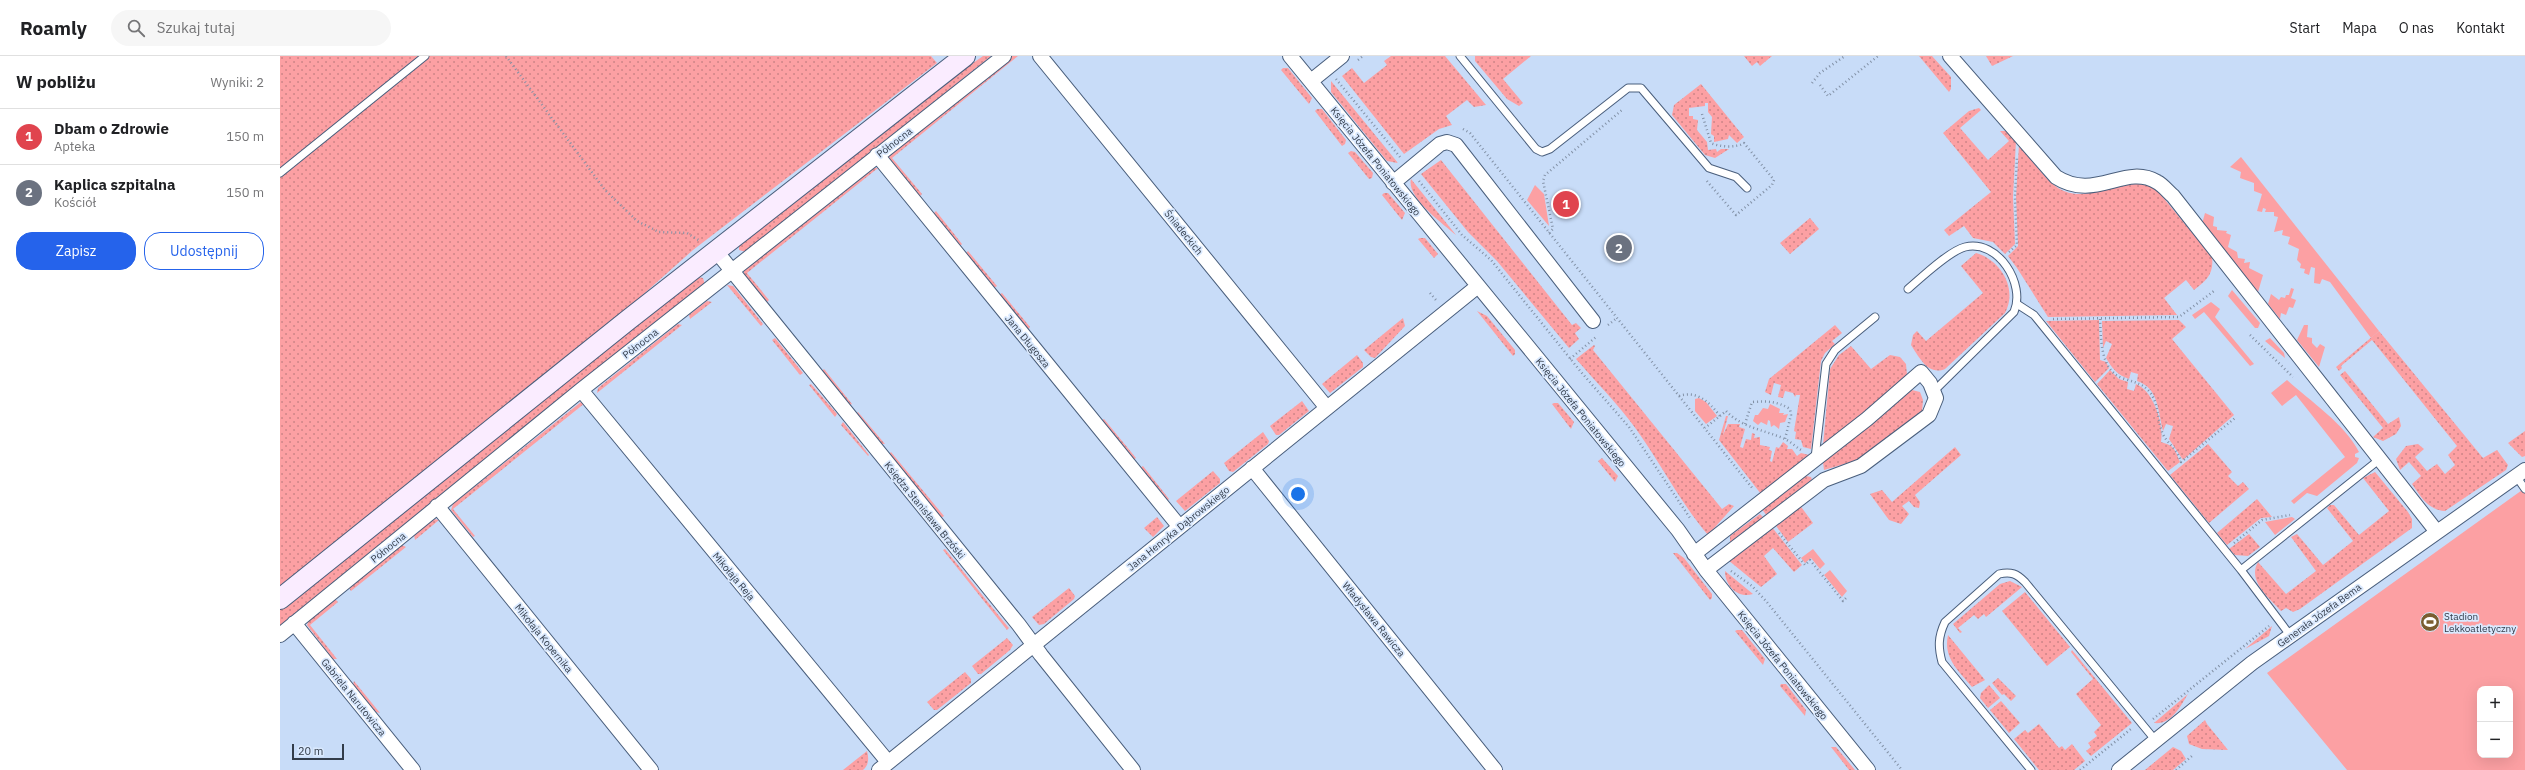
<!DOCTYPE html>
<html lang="pl">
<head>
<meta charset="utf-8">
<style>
  body { margin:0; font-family:"IBM Plex Sans",sans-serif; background:#f6f6f6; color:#202124 }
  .controls { position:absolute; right:12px; bottom:12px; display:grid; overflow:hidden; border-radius:8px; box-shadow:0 4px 16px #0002 }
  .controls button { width:36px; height:36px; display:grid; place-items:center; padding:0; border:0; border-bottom:1px solid #e0e0e0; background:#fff; color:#202124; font:20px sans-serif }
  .scale { position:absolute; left:12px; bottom:10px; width:52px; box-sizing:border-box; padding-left:4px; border:2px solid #323c4a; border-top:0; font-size:11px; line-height:14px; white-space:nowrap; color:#323c4a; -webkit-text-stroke:3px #dae9fe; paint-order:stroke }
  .you { position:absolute; left:1018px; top:438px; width:14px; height:14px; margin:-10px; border:3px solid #fff; border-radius:50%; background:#1a73e8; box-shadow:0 0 0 6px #1a73e833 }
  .badge { display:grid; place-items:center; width:26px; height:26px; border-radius:50%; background:#2563eb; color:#fff; font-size:13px; font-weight:700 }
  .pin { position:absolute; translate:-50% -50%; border:2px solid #fff; box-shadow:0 1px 4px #0006 }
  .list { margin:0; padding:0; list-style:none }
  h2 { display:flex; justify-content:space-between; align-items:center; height:52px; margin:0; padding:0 16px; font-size:17px }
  h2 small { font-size:13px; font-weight:400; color:#757577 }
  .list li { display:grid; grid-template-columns:26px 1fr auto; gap:12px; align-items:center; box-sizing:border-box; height:56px; padding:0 16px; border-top:1px solid #e0e0e0 }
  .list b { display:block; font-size:15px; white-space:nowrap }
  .list p { margin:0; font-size:13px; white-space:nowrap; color:#757577 }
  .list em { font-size:13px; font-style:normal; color:#757577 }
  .actions { display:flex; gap:8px; padding:12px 16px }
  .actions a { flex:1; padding:9px 0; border:1px solid #2563eb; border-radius:16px; text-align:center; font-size:14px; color:#2563eb }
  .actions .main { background:#2563eb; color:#fff }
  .icon { flex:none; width:22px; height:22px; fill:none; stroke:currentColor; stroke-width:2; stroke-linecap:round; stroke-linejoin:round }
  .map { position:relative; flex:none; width:2245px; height:714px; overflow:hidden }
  header { display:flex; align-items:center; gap:24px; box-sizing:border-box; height:56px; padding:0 20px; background:#fff; border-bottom:1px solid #e0e0e0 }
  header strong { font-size:19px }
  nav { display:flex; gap:22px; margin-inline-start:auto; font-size:14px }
  .search { width:280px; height:36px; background:#f6f6f6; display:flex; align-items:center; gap:10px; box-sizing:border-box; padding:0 14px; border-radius:22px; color:#757577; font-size:15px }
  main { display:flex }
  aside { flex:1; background:#fff }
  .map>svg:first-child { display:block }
</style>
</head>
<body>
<header>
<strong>Roamly</strong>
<div class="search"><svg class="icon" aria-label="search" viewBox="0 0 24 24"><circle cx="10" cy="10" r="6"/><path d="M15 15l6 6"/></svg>Szukaj tutaj</div>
<nav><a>Start</a><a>Mapa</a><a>O nas</a><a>Kontakt</a></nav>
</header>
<main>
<aside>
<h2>W pobliżu<small>Wyniki: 2</small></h2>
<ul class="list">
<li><span class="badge" style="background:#e0444e">1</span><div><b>Dbam o Zdrowie</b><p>Apteka</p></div><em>150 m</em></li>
<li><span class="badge" style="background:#6b7280">2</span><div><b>Kaplica szpitalna</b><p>Kościół</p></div><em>150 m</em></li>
</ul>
<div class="actions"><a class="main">Zapisz</a><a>Udostępnij</a></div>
</aside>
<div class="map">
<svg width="2245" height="714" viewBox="0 0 2245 714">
  <defs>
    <pattern id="grass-dots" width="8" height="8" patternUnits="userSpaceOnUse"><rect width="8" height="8" fill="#fca0a3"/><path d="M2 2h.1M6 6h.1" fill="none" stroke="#cd8487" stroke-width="1.8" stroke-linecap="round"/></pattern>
  </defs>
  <rect width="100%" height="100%" fill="#c8dcf8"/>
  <path fill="url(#grass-dots)" d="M0 0H651L657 7 413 194 339 260 0 531Z
    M703 0H711L466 196 459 194V187L644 42Z
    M732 0H738L612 102 642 138 639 141 608 102 610 98Z
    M1111 0H1165L1206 49 1194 51 1187 44 1166 60 1172 69 1159 73 1124 98 1062 20 1072 12 1084 27 1107 9 1104 5Z
    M1195 0H1251L1223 23 1243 47 1239 50 1227 43 1195 5Z
    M1464 0H1492L1480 10 1477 6 1472 10Z
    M1639 0H1652L1671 21V33L1669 36Z
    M1706 0H1733L1712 10Z
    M1003 12H1008L1032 42 1029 48 1001 14Z
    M1051 25 1118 107 1107 105 1051 36Z
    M1421 28 1464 81 1457 87 1449 79 1448 83 1434 86V80L1431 78 1432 61 1428 56V47H1425V50L1409 52V60H1413V63L1418 64 1417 74 1427 86 1428 94 1436 93 1437 96 1441 93H1449L1435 102 1425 99 1392 59 1394 49Z
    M1699 52 1701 54 1680 72 1708 104 1729 85 1720 75H1727L1736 85 1733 141 1735 188 1725 198 1713 186 1693 182 1684 170 1669 180 1664 174 1711 136 1663 77 1689 55Z
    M1037 53H1042L1066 84 1065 88 1062 90 1035 55Z
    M1739 88C1751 102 1763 122 1778 132 1810 152 1847 114 1877 134L1932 201C1934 218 1927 224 1914 234L1906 224 1884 242 1897 259 1768 261 1737 212 1728 200 1738 190 1736 141Z
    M1071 95 1075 96 1093 117 1092 122 1089 123 1068 97Z
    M1161 104 1292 269 1296 267 1301 272 1295 277 1299 283 1289 292 1217 205 1188 176 1141 118Z
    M592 112H598L467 217 489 244 486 247 464 220V214Z
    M1131 123 1176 179C1163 168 1126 141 1131 123Z
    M1104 137H1108L1125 157 1122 164 1102 139Z
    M656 155 682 188 680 190 653 158Z
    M1530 162 1539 173 1510 198 1500 187Z
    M1140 182H1145L1158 198 1154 202 1138 183Z
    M688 195 717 230 714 232 686 197Z
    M1696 197C1721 204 1738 233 1725 257L1665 313C1648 320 1639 301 1631 289L1633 279 1637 275 1646 285 1703 237 1681 210Z
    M418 221 423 222 425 229 0 570V553Z
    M447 229 453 230 483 268 481 270Z
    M722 237 750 271 748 274 719 239Z
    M427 245 432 246 410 263 409 259Z
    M1197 255 1207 260 1235 294V298L1233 300Z
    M1123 262 1125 270 1095 302 1091 301 1084 294Z
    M1819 264 1820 304 1826 306 1829 312 1815 326 1766 265Z
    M1899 264 1906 271 1892 283 1954 359 1903 404 1889 383 1893 370 1886 368 1883 375C1878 356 1879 332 1857 325L1858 318 1851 316 1849 323C1837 319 1832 312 1826 302L1832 288 1826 285 1823 292 1822 265Z
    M398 268 402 269 317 337 318 332Z
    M1555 269 1562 277 1552 285 1555 288 1545 297 1541 305 1531 393 1523 391 1521 384 1515 383 1516 376 1514 375 1520 339H1516L1515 341 1513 337 1505 335 1503 342 1498 341 1501 329 1494 327 1491 339 1485 336 1489 323Z
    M2099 275 2203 402 2217 394 2228 409 2226 414 2165 455C2148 454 2141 441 2132 428L2141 420 2129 406 2120 414 2116 403 2126 390 2138 388 2144 393 2135 401 2147 415 2157 408 2165 418 2175 409 2168 399 2177 390 2092 284 2061 310 2062 312 2059 315 2056 311Z
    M495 282 523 317 520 319 492 284Z
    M1314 289 1315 290 1313 294 1442 453 1449 448 1454 450 1428 479C1400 446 1381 408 1356 373 1338 348 1316 326 1296 303Z
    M1571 290 1591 313 1610 299 1620 301 1626 308 1627 319 1624 325 1543 389 1550 313 1559 299Z
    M1077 299 1083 307V311L1050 337 1042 328Z
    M544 313 572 348 570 349 542 315Z
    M1830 314 1839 323 1848 326 1847 333 1854 335 1856 328C1874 335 1884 369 1881 386 1894 390 1894 391 1900 406L1888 415 1817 328Z
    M2065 315 2108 368 2119 361 2121 370 2116 378 2103 385 2093 381 2103 372 2060 319Z
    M531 328 557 358 555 361 529 329Z
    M1632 334 1640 336 1643 344 1642 356 1581 403 1544 414 1543 406Z
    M1022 345 1029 355 999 379H996L990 370Z
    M301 346 305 347 173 453 195 480 193 481 171 454 173 448Z
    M1274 347H1278L1294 366 1291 373 1272 348Z
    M578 356 605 388H601L576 358Z
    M1446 360H1448L1443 379 1448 368H1460L1459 371 1465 373 1460 391 1463 392 1466 383 1471 384 1472 377 1475 378 1474 382 1480 381V389L1490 391 1489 394 1492 395 1490 405 1492 406 1496 391 1499 392 1503 386 1508 390 1507 393H1512L1517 400 1521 397 1529 399 1526 404 1481 438 1439 384Z
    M824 363 856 402 853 404 821 365Z
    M563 366 589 399 588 400 561 369Z
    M2245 375V400L2242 401 2228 387Z
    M983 376 989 385 988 388 953 416 949 415 944 407Z
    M1928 388 1952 416 1948 420 1958 430 1963 426 1969 433 1929 467 1890 419Z
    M1675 391 1681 399 1635 439 1640 446 1639 452 1634 451 1629 445 1622 450 1629 458 1621 468 1609 464 1590 438 1602 434 1612 446Z
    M611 396 664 460 661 462 609 398Z
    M1322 402 1338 420 1335 426 1318 405Z
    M863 410 889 443 887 445 860 412Z
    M933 415 940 423V427L905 455 896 445Z
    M2095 416 2128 456 2132 463V472L2020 553 2013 556 2006 552 2001 555C1989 542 1967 525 1978 506L2006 538 2036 515 2011 481 2017 478 2043 509 2073 485 2047 452 2050 449H2054L2079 479 2109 455 2083 422Z
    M1526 420 1531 421 1532 424 1487 460 1481 452Z
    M1977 443 1992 461 1981 462 1947 489 1937 477Z
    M1519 448 1533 467 1508 486 1494 467Z
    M1480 458 1484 462 1450 488V480Z
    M877 461 884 470 873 481 864 472Z
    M154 463 159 464 135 484 134 479Z
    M1491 470 1522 509 1514 516 1493 492 1484 500 1497 518 1481 531 1448 504Z
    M1969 478 1980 491 1968 500 1955 499 1949 493Z
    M122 489 126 491 71 535 69 532Z
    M665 493 728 571 729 572 727 574 663 494Z
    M1393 497H1397L1404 502 1432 538V542L1430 544Z
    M1445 515 1473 538C1458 543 1445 530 1445 515Z
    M1730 525 1742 531 1706 561 1704 558 1698 563 1694 559 1678 572 1682 576 1680 577 1673 568 1720 528Z
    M789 532 795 540 794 543 764 568 759 569 752 561Z
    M1745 536 1790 591 1767 610 1722 555Z
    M55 543 58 546 30 569 57 603H53L27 569 29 564Z
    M1992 570 1989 580 1965 593Z
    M1457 574H1462L1485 603 1483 609 1455 575Z
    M1668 579 1705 624 1692 631C1678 614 1663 602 1668 579Z
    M727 582 733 589 730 594 701 618H698L692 610Z
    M1792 594 1852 667 1811 700 1806 695 1811 691 1808 687 1817 680 1814 676 1821 669 1796 638 1813 623 1791 596Z
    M685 616 691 623V627L657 654H654L647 646Z
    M1718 622 1736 640 1731 645 1724 638 1722 639 1712 627Z
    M74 625 100 657 96 656 73 629Z
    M1501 628H1506L1526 654 1525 660 1500 630Z
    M1709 629 1720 642 1708 652 1700 642 1701 637Z
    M1908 638C1900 651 1891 669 1874 667Z
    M1721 645 1740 667 1729 677 1710 654Z
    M1925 664 1927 668 1948 694 1922 693 1909 688 1907 680Z
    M1759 668 1779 692 1782 690 1785 694 1792 688 1805 705 1794 714H1759L1734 683 1745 674 1748 677Z
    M1551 691H1556L1575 714H1569Z
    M1893 691 1901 695 1906 703 1893 714H1865Z
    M587 695C589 702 589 709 583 714H563Z"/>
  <path fill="#fca0a3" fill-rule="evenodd" d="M1961 101 2099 275 2091 282 2050 226 2042 223 2040 228 2034 227 2035 212 2031 211 2029 219 2024 217 2025 213 2020 212 2021 208 2017 204 2019 193 2008 188 2010 181 2002 179 2003 174 1994 176 1998 161 1994 160V156H1985L1986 153 1983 152 1982 156 1977 155 1982 138 1974 135V127L1960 122 1961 116 1950 111Z
    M1255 129 1264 138 1269 170 1247 144Z
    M1925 157 1934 161 1933 170 1937 171V174L1947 175 1946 177 1951 179 1948 191 1957 196 1958 202 1965 203 1964 207 1970 206 1969 212 1983 219 1978 236 1922 168Z
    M2011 232 2014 233 2011 242 2016 244 2013 252 2009 251 2006 259 2001 257 2000 263 1988 248 1991 238 1999 244 2001 241 2005 242 2006 239H2009Z
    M1952 234 1980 267 1978 272H1975L1948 240Z
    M1931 246 1940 253 1935 261 1974 308 1970 310 1924 256 1915 263 1912 259Z
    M2024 269H2028L2027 281 2032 282V287L2037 292 2040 288 2045 291 2039 311 2017 284Z
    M1990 282 2004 297 2005 302 1985 285Z
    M2007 324C2030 345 2065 368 2079 396L2075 398V401L2079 402 2077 407 2037 440 2027 437 2014 448 2011 445 2065 401 2016 339 2002 350 1991 337Z
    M1419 342 1426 346 1437 360 1426 368 1415 355V343Z
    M1490 348 1500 353 1499 357H1504L1503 359 1508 358 1505 366 1500 367 1499 373 1494 369 1491 371 1490 365 1488 364 1487 369 1481 366 1478 369 1473 365 1475 359H1478L1483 352 1488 353Z
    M2245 432V714H2067L1987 617ZM2200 633H2230V699H2200Z
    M2012 461 2015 463 1995 479 1985 466Z
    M1533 493 1545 508 1540 513 1531 502 1525 507 1521 502Z
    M1550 514 1567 535 1562 541 1544 519Z"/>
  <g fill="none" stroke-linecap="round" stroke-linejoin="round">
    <defs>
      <path id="service" d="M1180 0 1256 93 1262 96 1270 93 1348 32H1361L1429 112 1456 121 1467 132
        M0 117 145 0
        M1628 233C1641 222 1669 195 1685 191 1718 183 1746 228 1734 256L1655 334
        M1737 248 1754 259 1961 514 2010 579
        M1535 402 1546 308 1555 294 1595 261
        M2236 420 2245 433
        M1961 514 2100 403
        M1751 714 1662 606C1658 591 1658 581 1665 566L1719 518C1731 515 1737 518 1745 526L1876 685"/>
      <path id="minor" d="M760 0 1047 352
        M1010 0 1398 474 1426 514 1588 714
        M1670 0 1776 121C1815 146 1845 107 1877 126 1883 129 1888 136 1893 140L2157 476
        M1031 25 1062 0
        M597 99 899 470
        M1113 127 1160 88 1167 86 1176 89 1313 265
        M436 195 739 569 761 599 853 714
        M301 334 608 706
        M972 412 1215 714
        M157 450 371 714
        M1414 498 1587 363 1641 316 1650 327 1656 342 1649 359 1581 410 1544 424 1426 514
        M14 567 133 714
        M0 579 301 334 724 0
        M599 714 1198 230
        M1839 714 1972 607 2245 414"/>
      <path id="secondary" d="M0 543 348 264 685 0"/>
    </defs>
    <use href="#service" stroke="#495e7c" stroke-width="9"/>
    <use href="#minor" stroke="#495e7c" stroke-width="16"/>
    <use href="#secondary" stroke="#495e7c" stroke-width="22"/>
    <path stroke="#8291a6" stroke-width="2.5" stroke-dasharray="1 3" stroke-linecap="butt" d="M226 0 325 134 357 165 379 176 407 177 420 185
      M1078 4 1083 0
      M1056 23 1120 101
      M1532 27 1540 17 1565 0
      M1540 29 1548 40 1598 0
      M1422 58 1431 87C1439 91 1457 92 1464 87L1494 124 1492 129 1456 159 1426 124
      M1183 73 1190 77 1473 433
      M1139 125 1182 179 1211 204 1301 316 1349 371 1410 462
      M1269 177 1273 173 1263 125 1265 119 1342 54
      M1729 196 1737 189 1735 141 1737 101
      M1150 237 1156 244
      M1773 263 1899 261 1934 235
      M1820 263C1821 282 1820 314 1842 322 1853 326 1862 327 1869 335 1879 347 1877 362 1882 376 1886 387 1898 393 1901 406L1955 362
      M1328 269 1337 262
      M1970 279 2013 321
      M1290 303 1316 281
      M1399 340C1417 334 1429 346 1440 360L1425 372
      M1440 360 1446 355C1462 372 1485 374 1505 383 1511 386 1516 391 1521 394
      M1465 368 1472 346C1487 345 1497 345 1510 353L1511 359 1505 383
      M1499 477 1525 509 1530 504 1563 545 1566 542
      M1954 487 1982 464 2010 459
      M1451 515 1472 530 1486 545 1622 714
      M1873 663 1989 570
      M1800 714 1851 673
      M1896 714 1913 699"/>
    <use href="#service" stroke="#fff" stroke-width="7"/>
    <use href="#minor" stroke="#fff" stroke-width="14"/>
    <use href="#secondary" stroke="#faecff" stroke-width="20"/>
  </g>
  <defs>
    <symbol id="stadium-disc" viewBox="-11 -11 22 22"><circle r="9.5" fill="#7a5e31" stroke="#dae9fe"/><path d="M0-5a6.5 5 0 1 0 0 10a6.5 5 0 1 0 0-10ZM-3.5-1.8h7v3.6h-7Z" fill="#fff"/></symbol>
  </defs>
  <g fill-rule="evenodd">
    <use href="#stadium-disc" x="2139" y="555" width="22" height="22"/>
  </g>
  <g text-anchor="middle" stroke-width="3.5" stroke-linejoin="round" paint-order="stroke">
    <g font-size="10" fill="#323c4a" stroke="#dae9fe">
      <text transform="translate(614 86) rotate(-38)" y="4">Północna</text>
      <text transform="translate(1096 105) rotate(51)" y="4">Księcia Józefa Poniatowskiego</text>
      <text transform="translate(904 176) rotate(51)" y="4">Śniadeckich</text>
      <text transform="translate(748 285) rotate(51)" y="4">Jana Długosza</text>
      <text transform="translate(360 287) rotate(-38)" y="4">Północna</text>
      <text transform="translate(1301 356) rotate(51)" y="4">Księcia Józefa Poniatowskiego</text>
      <text transform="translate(645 454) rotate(51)" y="4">Księdza Stanisława Brzóski</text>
      <text transform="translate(898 472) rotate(-39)" y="4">Jana Henryka Dąbrowskiego</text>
      <text transform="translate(108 491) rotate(-39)" y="4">Północna</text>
      <text transform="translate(454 520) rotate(50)" y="4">Mikołaja Reja</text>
      <text transform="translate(2039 559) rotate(-36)" y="4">Generała Józefa Bema</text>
      <text transform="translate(1094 563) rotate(51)" y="4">Władysława Rawicza</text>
      <text transform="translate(264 582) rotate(51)" y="4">Mikołaja Kopernika</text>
      <text transform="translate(1503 609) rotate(51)" y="4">Księcia Józefa Poniatowskiego</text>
      <text transform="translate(74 641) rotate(51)" y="4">Gabriela Narutowicza</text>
    </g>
    <g font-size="10" fill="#323c4a" stroke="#dae9fe" text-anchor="start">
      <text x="2164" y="564">Stadion<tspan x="2164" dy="12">Lekkoatletyczny</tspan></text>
    </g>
  </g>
</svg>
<div class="controls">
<button>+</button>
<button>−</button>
</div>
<div class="scale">20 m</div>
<div class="you"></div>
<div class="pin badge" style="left:1286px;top:148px;background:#e0444e">1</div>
<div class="pin badge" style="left:1339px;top:192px;background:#6b7280">2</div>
</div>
</main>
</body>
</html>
